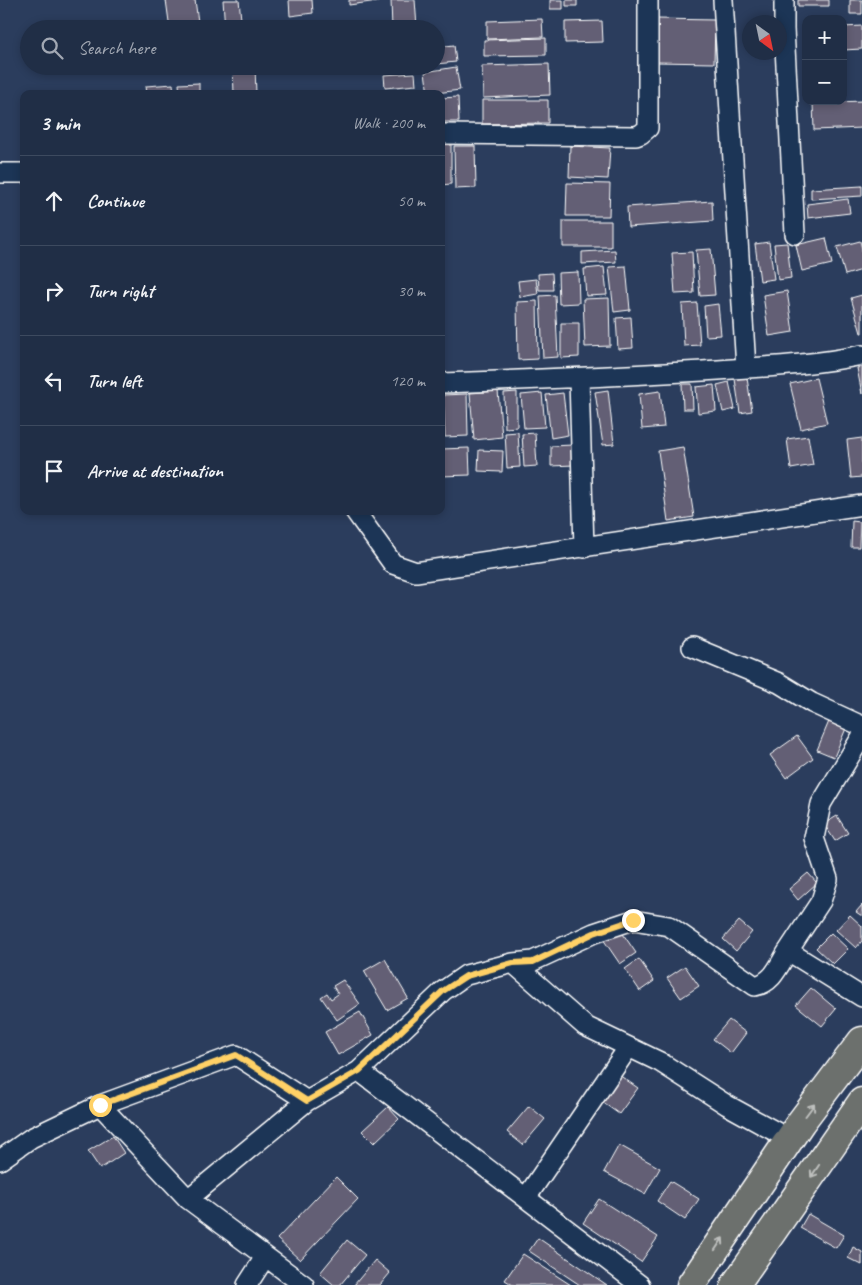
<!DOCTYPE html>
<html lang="en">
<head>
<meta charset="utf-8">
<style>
  body { margin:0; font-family:Caveat,sans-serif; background:#28364d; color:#f1f3f6 }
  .controls { position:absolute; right:15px; top:15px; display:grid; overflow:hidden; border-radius:10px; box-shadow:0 2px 8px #0003 }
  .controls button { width:45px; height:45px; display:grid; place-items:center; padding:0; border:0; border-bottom:1px solid #3d4a5f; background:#202e46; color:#f1f3f6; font:25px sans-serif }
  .compass { position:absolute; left:742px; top:15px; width:45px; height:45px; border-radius:50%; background:#202e46; box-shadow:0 2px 8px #0003; rotate:147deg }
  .stop { position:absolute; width:15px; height:15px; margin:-11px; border:4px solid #ffd166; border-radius:50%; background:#fff }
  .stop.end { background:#ffd166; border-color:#fff; box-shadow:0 1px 5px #0008 }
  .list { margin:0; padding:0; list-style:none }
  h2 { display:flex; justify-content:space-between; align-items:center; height:65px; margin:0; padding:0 20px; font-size:21px }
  h2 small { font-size:16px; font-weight:400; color:#a2a8b3 }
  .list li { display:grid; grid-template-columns:32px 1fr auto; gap:15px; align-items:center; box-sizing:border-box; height:90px; padding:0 20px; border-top:1px solid #3d4a5f }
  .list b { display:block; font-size:19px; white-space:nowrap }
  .list em { font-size:16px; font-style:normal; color:#a2a8b3 }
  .icon { flex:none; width:28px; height:28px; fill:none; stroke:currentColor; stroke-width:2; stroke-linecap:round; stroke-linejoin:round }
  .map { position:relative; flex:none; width:862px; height:1285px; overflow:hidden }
  .search { position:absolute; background:#202e46; box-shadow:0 2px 8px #0003; left:20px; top:20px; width:425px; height:55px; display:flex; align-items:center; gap:12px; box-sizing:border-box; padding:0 18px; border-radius:28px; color:#a2a8b3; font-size:19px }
  .panel { position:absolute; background:#202e46; box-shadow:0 2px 8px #0003; left:20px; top:90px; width:425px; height:425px; border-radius:10px }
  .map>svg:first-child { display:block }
</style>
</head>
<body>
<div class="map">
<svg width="862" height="1285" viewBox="0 0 862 1285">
  <rect width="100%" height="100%" fill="#2b3d5d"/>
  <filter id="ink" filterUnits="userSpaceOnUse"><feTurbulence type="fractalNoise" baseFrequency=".02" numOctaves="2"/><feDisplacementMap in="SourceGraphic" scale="10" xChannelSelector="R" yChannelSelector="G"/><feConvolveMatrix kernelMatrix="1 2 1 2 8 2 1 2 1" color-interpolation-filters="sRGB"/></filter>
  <g filter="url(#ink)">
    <path fill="#645f74" stroke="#fff" d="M166 0H195L199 29H170Z
      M223 0H239L242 29H225Z
      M289 0H312L313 13 290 16Z
      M349 0H378V1L349 5Z
      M391 0H415L417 27 392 29Z
      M550 0H563V9H550Z
      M566 0H577V6H566Z
      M798 0H829V6H798Z
      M850 0H862V14H850Z
      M542 19 543 37 487 39V21Z
      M657 19 715 20 714 63 656 62Z
      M602 21 603 42 565 43V22Z
      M862 26V49L843 50V27Z
      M546 38V55L484 56V40Z
      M454 45 456 62 436 64V47Z
      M549 64 550 95 483 98 482 66Z
      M233 66H255L256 94H234Z
      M377 66H418L377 71Z
      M456 67 460 90 428 94 425 72Z
      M415 73 416 85 385 88 384 75Z
      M199 83V94H180L179 84Z
      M173 84 174 94H147L146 86Z
      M458 97 459 122H441V98Z
      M482 100H548V123L482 124Z
      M862 101V128L814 130 813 103Z
      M441 138H451V184L441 185Z
      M454 146H475L476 188 455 189Z
      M570 146 610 148 608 179 569 177Z
      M567 183 610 184 609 216H566Z
      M862 186V196L811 199V189Z
      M848 199 850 213 808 218 807 204Z
      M712 201 713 221 628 227 627 207Z
      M563 221H611V247H563Z
      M826 238 832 264 802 271 796 245Z
      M860 241 862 249V270L845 275 837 247Z
      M769 242 774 279 760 281 755 244Z
      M787 243 791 278 778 280 774 244Z
      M711 249 715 295 700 296 696 250Z
      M615 250 616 262 582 264V252Z
      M692 252 694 293 675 294 672 253Z
      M626 266 630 310 614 312 609 267Z
      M604 267 607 295 586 296 584 269Z
      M578 272 579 303 559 304 558 273Z
      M552 273 553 290H539L538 274Z
      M536 279 538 294 520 297 518 281Z
      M787 291 793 332 769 336 763 295Z
      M555 295 558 357 543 358 540 296Z
      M862 295V333H861L851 298Z
      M609 298 610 346 585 347 583 299Z
      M537 301 538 359 518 360 517 302Z
      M697 303 700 345 684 346 682 304Z
      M718 304 721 335 706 336 704 306Z
      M631 317 633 348 618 349 616 318Z
      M561 323H579V357L561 358Z
      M862 367V394L857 368Z
      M747 378 752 411 740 413 735 379Z
      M816 378 827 423 801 429 790 384Z
      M729 382 735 409 723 412 717 385Z
      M682 384H692L693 409H683Z
      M714 385 716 411 698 413 696 387Z
      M608 390 614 444 603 445 595 392Z
      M498 391 502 437 474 440 470 393Z
      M660 391 664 427 642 429 639 394Z
      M517 392V427L505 428 504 393Z
      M542 393 545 427 524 428 521 395Z
      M563 393 568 435 551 438 546 395Z
      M467 394 468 436 445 437 443 395Z
      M518 432 520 467 507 468 505 433Z
      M535 433 537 466 524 467 522 434Z
      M808 436 813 465 791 469 787 439Z
      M862 438V477L851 478 847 440Z
      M573 445 574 465 551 466V446Z
      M683 447 694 517 668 521 658 451Z
      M469 448 470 475 441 476V449Z
      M479 450 503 451 502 472 478 471Z
      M852 521 860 522 859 547H851Z
      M830 719 847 726 834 757 817 750Z
      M797 736 813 758 786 778 770 755Z
      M837 816 848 833 835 841 824 824Z
      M808 873 817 883 798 900 789 889Z
      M862 905V916L856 912Z
      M850 915 862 926V941L856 948 836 930Z
      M739 921 752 932 736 951 723 939Z
      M619 928 636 953 620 964 603 939Z
      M831 933 848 949 833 964 816 948Z
      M385 959 408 998 387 1010 364 971Z
      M639 959 654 981 640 991 625 969Z
      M685 966 699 986 681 998 667 978Z
      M343 980 360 1004 337 1020 321 997 327 993 331 999 338 994 333 986Z
      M811 988 836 1009 822 1026 796 1005Z
      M360 1012 373 1035 338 1055 325 1032Z
      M729 1020 746 1033 731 1053 713 1039Z
      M616 1073 638 1088 619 1114 598 1099Z
      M529 1106 545 1119 523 1145 507 1132Z
      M388 1107 399 1119 374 1143 362 1131Z
      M113 1136 124 1153 100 1169 88 1151Z
      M619 1145 660 1168 645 1194 604 1172Z
      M336 1177 358 1199 300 1260 277 1239Z
      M670 1181 699 1199 685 1220 657 1201Z
      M599 1199 658 1237 641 1262 583 1223Z
      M808 1214 844 1235 836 1248 800 1228Z
      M538 1238 607 1285H580L529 1251Z
      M347 1240 365 1255 340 1285H334L320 1273Z
      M853 1247 862 1252V1265L848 1258Z
      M523 1254 571 1285H513L505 1280Z
      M375 1260 390 1273 380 1285H354Z"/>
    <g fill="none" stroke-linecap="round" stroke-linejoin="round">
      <defs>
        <path id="street" d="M723 0 746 368
          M784 0V29L795 234
          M441 134 636 136 641 134 648 128V0
          M0 173H24
          M579 379 584 548
          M441 383C529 380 616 376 703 371 756 367 810 366 862 355
          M355 511 393 564 416 572 862 505
          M692 647 779 683 812 703 862 726
          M788 951 821 901 828 879 814 838 821 804 862 736
          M513 963 585 1026 660 1062 727 1105 789 1139
          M359 1071 640 1285
          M100 1105 188 1199 304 1285
          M0 1160 31 1138 100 1105 236 1055 307 1101
          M526 1198 628 1048
          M188 1199 307 1101 359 1071 443 991 466 975 513 963 533 961 594 933 633 920 669 926 755 986C773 983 779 965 788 951L862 997
          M247 1285 265 1257"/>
        <path id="primary" d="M691 1285 801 1122 862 1041
          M735 1285 862 1102"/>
      </defs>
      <use href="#street" stroke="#fff" stroke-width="22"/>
      <use href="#primary" stroke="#fff" stroke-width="31"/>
      <use href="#street" stroke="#1d3557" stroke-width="19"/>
      <use href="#primary" stroke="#6c706d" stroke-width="28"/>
    </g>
    <defs><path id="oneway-shaft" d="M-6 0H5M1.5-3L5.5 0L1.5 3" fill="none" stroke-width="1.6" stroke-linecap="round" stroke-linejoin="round" transform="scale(1.25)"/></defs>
    <g stroke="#bdbfbd">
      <use href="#oneway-shaft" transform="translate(810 1110) rotate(-53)"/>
      <use href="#oneway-shaft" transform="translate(815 1171) rotate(124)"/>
      <use href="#oneway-shaft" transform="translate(719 1244) rotate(-56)"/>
    </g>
  </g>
  <g fill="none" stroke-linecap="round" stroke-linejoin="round" filter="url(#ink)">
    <path stroke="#ffd166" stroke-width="6" d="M100 1105 236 1055 307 1101 359 1071 443 991 466 976 513 963 533 962 594 933 633 920"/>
  </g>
</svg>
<div class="controls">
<button>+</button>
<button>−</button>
</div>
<svg class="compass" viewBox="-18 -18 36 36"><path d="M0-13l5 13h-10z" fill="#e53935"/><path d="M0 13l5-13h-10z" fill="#a2a8b3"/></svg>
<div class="stop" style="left:100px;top:1105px"></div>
<div class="stop end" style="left:633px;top:920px"></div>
<div class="search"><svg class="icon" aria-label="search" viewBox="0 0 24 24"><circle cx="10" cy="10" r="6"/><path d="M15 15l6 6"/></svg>Search here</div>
<section class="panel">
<h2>3 min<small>Walk · 200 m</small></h2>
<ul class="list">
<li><svg class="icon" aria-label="ahead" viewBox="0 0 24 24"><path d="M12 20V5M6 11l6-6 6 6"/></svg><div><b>Continue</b></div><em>50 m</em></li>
<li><svg class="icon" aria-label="right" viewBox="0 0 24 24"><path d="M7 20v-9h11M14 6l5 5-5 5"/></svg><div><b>Turn right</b></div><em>30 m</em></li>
<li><svg class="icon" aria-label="left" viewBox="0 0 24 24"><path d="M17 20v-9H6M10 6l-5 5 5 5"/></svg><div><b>Turn left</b></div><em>120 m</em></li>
<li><svg class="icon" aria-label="arrive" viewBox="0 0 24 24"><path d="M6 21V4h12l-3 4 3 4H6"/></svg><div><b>Arrive at destination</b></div></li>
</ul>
</section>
</div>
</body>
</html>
